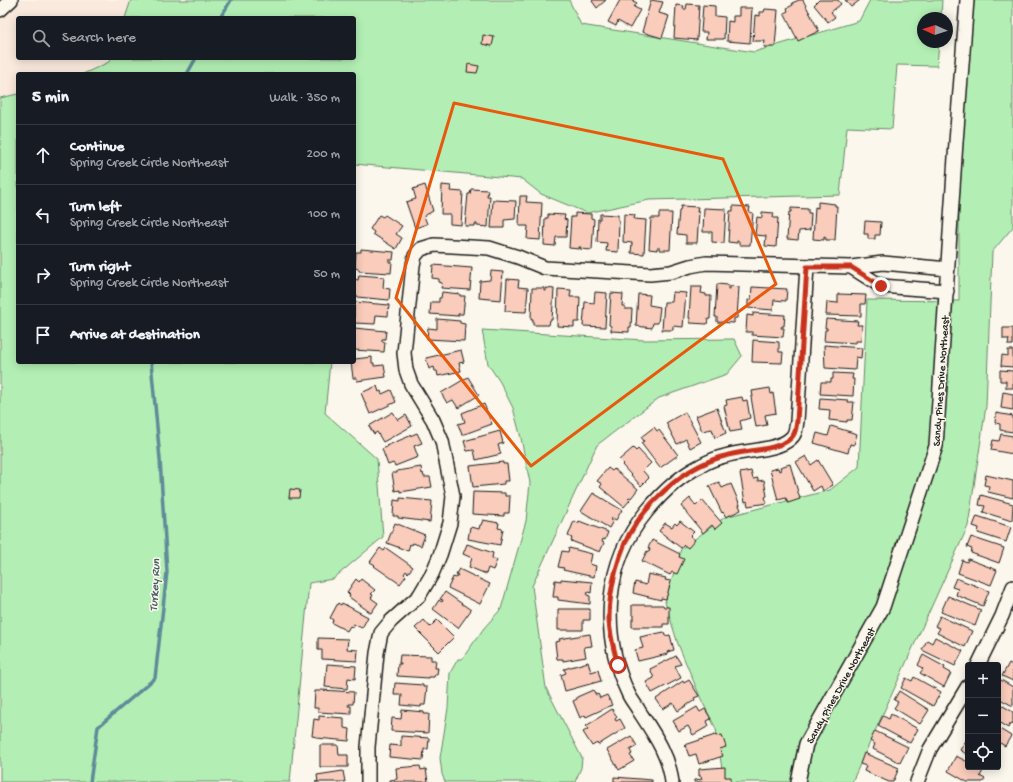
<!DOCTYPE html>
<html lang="en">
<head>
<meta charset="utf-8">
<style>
  body { margin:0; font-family:"Gochi Hand",sans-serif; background:#242831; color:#f1f3f6 }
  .controls { position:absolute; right:12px; bottom:12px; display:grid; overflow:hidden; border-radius:4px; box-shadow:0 2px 10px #0003 }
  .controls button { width:36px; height:36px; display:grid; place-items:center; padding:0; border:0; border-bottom:1px solid #363941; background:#171b24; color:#f1f3f6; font:20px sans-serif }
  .compass { position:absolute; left:917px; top:12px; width:36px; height:36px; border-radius:50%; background:#171b24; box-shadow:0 2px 10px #0003; rotate:273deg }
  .stop { position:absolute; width:12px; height:12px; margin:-9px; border:3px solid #c8321e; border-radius:50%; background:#fff }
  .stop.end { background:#c8321e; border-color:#fff; box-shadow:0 1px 4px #0008 }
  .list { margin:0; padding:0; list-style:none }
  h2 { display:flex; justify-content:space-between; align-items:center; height:52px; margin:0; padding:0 16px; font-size:17px }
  h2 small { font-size:13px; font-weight:400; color:#9ea1a6 }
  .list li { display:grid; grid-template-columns:26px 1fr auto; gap:12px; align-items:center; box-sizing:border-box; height:60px; padding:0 16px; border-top:1px solid #363941 }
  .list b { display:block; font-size:15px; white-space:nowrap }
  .list p { margin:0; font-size:13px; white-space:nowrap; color:#9ea1a6 }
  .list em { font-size:13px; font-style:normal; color:#9ea1a6 }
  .icon { flex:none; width:22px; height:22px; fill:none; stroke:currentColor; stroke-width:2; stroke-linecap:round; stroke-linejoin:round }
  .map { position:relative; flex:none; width:1013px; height:782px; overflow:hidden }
  .search { position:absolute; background:#171b24; box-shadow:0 2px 10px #0003; left:16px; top:16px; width:340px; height:44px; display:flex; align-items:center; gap:10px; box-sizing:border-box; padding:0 14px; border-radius:4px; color:#9ea1a6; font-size:15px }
  .panel { position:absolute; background:#171b24; box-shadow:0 2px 10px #0003; left:16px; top:72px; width:340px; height:292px; border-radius:4px }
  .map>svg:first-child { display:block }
</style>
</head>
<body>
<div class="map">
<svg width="1013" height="782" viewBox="0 0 1013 782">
  <rect width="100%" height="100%" fill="#fbf7ec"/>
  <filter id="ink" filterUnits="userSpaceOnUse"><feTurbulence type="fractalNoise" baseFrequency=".025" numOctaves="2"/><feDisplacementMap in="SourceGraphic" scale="8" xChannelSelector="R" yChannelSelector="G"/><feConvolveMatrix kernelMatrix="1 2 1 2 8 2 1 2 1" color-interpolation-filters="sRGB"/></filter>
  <g filter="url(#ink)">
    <path fill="#faeadd" d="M20 0H131L125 18H18V58H111L109 62 83 74H18V94L0 98V18L11 9Z"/>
    <path fill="#b3efb4" stroke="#688668" d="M131 0H569L581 25 754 52 859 21 870 0H942L941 18H923V42H939L937 66 897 65 892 129 847 127 840 195 649 200 587 213 541 194 522 179 354 164V74H83L109 62 111 58H354V18H125Z
      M974 0H1013V227L992 252 986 406 968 526 852 782H724L716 729 701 699 678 644 665 602 681 549 725 517 830 490 859 467 867 300 959 301V207L964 122Z
      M18 94V362H330L325 413 377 459 383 537 333 579 309 583 290 782H0V98Z
      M482 330 644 340 734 339 742 356 727 374 659 398 597 445 532 586 546 688 582 758 581 768 575 782H445L442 774 440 758 448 708 450 673 458 659H462L484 628 501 609 526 521 530 483 521 438 513 408 500 382 488 364Z"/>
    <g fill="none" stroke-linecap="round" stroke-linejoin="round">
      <path stroke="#5f8b99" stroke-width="3.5" d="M220 18 231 0
        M187 74 196 58
        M90 782 98 727 155 678 167 572 160 459 151 362"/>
    </g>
    <path fill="#f9ccbb" stroke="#1c1c1c" d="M593 0H606L597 8 592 1Z
      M620 0H634L633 1 637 3 634 7 640 10 630 28 618 21 616 26 608 22Z
      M651 0 663 2 659 13 669 16 662 38 642 32Z
      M799 0H803L819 31 798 41 784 13 788 11 787 8 793 5 792 3Z
      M819 0H838L841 4 831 12 835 17 828 22 814 5Z
      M845 0H860L851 7Z
      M687 4 699 5 697 40 674 38 676 5 684 6 683 9H686Z
      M703 5 715 6V16L725 17 724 39H706L707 32H701Z
      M739 8H752L750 43 727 41 728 21 733 22V16H739Z
      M765 9 778 10 775 47H764L765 41H753L755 15 760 16V12H764Z
      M483 35 494 37 492 46 482 44Z
      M468 64 479 66 477 73 467 72Z
      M425 185 433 211 424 216 427 224 415 228 406 202 416 199 413 189Z
      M442 185 451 186 450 191 463 192 461 225 450 224V214H441Z
      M471 189 488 190 487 196H490L488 227 477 226V224H475V226H465L468 194H470Z
      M520 196H527L526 202 542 203 540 240 527 239 528 226H519Z
      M493 200 516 201 515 219 504 220V228H491Z
      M818 202 835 204V206H837L835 240H826V238L824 237V240L813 239 815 207 818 208Z
      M681 206 698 207 697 212H699L697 243H686V235L677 234 679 211H680Z
      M733 206 750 207 749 212 753 213 750 245H739V241H737V243L728 242 730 211H733Z
      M704 208 726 209 724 243 712 242V232H703Z
      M791 208 808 209V213H811L810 230 799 231 798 240 787 239 789 212H791Z
      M762 212 774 213 773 218H778L776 247 765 246 766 236 755 235 757 217 762 218Z
      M575 213 591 214V218L594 219 592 250 580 249 581 247H579V249L569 248 571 217H575Z
      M659 213H672L670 250H660V248H657V250L649 249 651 218H659Z
      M548 214 565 215 564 219 567 220 566 237H556L555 246 544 245 545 218H548Z
      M600 214 618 215V220H619L618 252 606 251 607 243 597 242 598 219H600Z
      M624 214 635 215 634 219 646 220 644 254 631 253 632 243 623 242Z
      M379 215 383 217 385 215 402 226 396 234 402 238 396 249 373 234 374 232 370 229Z
      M865 221 881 222 880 235H875V239H868V234H864Z
      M361 249 394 252 393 260H389V262H392L391 273 359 271V269L355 268 356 252H361Z
      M433 265 472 268 470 290 441 288 442 283 439 282V279L432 278Z
      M491 271 503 272 501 300 479 298 480 281 490 280Z
      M359 275 384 277 383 288 390 289 389 300 357 297 358 296 354 295V279L358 280Z
      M507 279 519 280 518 287 528 288 526 312 505 311Z
      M717 284 728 285V289H730V286L739 287 737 318H734V323L717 322V317H715Z
      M691 287H702L701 293 706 294V296H711L710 319H708L707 324 690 323V318H689Z
      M752 287 787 289 786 301 774 300 773 310 748 308V300H751Z
      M532 288H544V291H546V288L554 289 552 320H550L549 325H533V319H531Z
      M558 289 571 290 570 297H580L579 322H574V327L557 326Z
      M442 292 460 294V296H465L463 314H458V316L430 314 431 302H439V298H441Z
      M595 292 607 293 605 327 583 326 585 302 594 303Z
      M673 292 686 293 683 327 673 326V330H662L664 302H672Z
      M611 293 623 294 622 306H625V309H632L631 327H629V332L611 331V326L609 325Z
      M638 294 650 295 649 305 660 307 658 323H653L652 328 636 326Z
      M838 294 866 295 865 304H861V316L826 315 827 302 838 303Z
      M354 302 389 305 388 316 376 315 375 324 354 323Z
      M753 313 785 315 784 326H782L781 328H784L783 337 752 335V332H746L747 315 753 316Z
      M437 319 460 321V323L465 324 464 341 427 339 428 328 437 329Z
      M826 319 858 321 857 325H862L861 341H856V343L824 341 825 330H827V328H825Z
      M354 328 386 331 385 339H382V341L385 342 384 352 354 350Z
      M1003 328H1013V345H1008L1009 339H1003Z
      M753 340 779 342V352H783L782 363 752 362Z
      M824 345 862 348 861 358 856 357 855 370 825 368Z
      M461 350 464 362 459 363 461 371 438 376 437 371H435L434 367 429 369 426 358Z
      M1008 350H1013V367L1001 366 1002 355 1008 356Z
      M372 357V363H374V366L384 365 386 377 357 381 356 378H353L351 362H354L355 359Z
      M1000 370 1013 371V388H1006V381H1000Z
      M833 373 853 374 852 379H854L853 396 820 394 821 382H831V379H833Z
      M468 377 479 395 458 408 453 400 447 403 441 393Z
      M377 386 379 392 381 391 382 394 391 390 396 402 370 414 361 393Z
      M770 388 771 394 773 393 776 413 765 415 767 425 756 427 751 397H753L752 391Z
      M1003 392 1013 394V410L1001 408Z
      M742 397 743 401 747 400 750 418 740 421 742 430 730 432 724 406 727 405 726 400Z
      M820 398 848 400V402H854L852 420H847V422L829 420 830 410 819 409Z
      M484 404 492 424 462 435 458 424 465 422 462 413Z
      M717 408 726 433 715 438 712 429 702 431 696 416Z
      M393 412 398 420 406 415 412 426 383 442 377 432 374 434 369 426Z
      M685 412 701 442 690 448 686 439 677 444 666 423Z
      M996 413 1013 416V432L1000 430V424L995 423Z
      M831 426 857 434 854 445 850 444 848 453 814 443 817 433 828 436Z
      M654 427 657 431 659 430 678 455 660 468 641 443 644 441 641 437Z
      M500 431 503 443 498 445 501 454 476 460 474 450 467 451 464 441Z
      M417 433 422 443 414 446 418 457 395 466 393 463 388 465 382 449 387 447 386 446Z
      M1001 434 1013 436V454L991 450 993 440 999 441Z
      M633 448 636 451 638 449 651 463 643 471 649 478 641 486 622 465 623 464 619 460Z
      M806 456 811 465 818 460 833 485 823 491 821 486 813 491 796 462Z
      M503 462V464H507L509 481H504V484L473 487 470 466Z
      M790 464 800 499 788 503 786 498 778 500 770 470 778 468 779 471 781 470 780 467Z
      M421 467 422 474 423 473 424 477H430L432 487 400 492V490L395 491 392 473H397V471Z
      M608 468 612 471 614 469 638 489 631 498 629 497 628 498 630 500 624 507 600 487 602 484 597 481Z
      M751 471 753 479 758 478V481L764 480 767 496 765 497 767 503 748 506 747 501 745 502 740 473Z
      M986 475 1013 481V498L988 492 989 486 984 485Z
      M719 482 722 488 731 484 740 505H739L741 510 726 517 723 512 722 513 709 486Z
      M290 489 300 490 299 498H289Z
      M473 492 505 493V496H510L509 513H504V516L472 514Z
      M593 493 622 510 616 520 612 518 611 520 613 521 609 528 581 511Z
      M981 495 1013 504 1012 521 983 512 985 506 979 505Z
      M400 498 432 501 430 522 398 518V516H393L394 500 400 501Z
      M690 498 696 506 702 500 722 523 715 529 712 525 703 533 681 506Z
      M977 516 1011 527 1006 542 978 533 979 528 973 526Z
      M483 520 499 523 498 528 503 529 500 545 468 539 470 527 479 529 480 525H481Z
      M574 521 578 523 579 521 608 532 605 540 603 539 602 542 604 543 600 552 571 541 572 538 568 536Z
      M680 521 694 532 690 536 695 540 688 548 684 545 681 548 659 531 665 523 672 527 675 523 677 525Z
      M395 523 425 535 421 546 413 543 412 545 410 544 408 551 387 543Z
      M971 537 1004 548 999 563 971 553 972 549 967 547Z
      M652 540 680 554 679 557 684 559 677 574 672 572 670 575 642 561 647 551 649 552 650 549 648 548Z
      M467 544 493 553 492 558 497 560 493 570 488 568 486 574 469 567 472 558 463 554Z
      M380 548 384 551 386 548 413 567 408 573 406 571 404 574 406 576 400 584 374 566 375 565 370 562Z
      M569 548 592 554 590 564 596 566 594 577 563 570 564 568 558 567 562 551 568 552Z
      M968 559 997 570 991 585 958 573 962 560 967 562Z
      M459 569 490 584 480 604 448 588 453 577 456 578 458 575 456 574Z
      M648 574 666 578 665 580 671 581 666 599 661 598V600L633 593 635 582 646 585Z
      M956 578 989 591 983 606 956 595 958 589 952 587Z
      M356 579 359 582 361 579 375 590 371 594 373 595 371 598 378 603 371 613 349 597 350 595 347 592Z
      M561 579 592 582 591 593 588 592 587 595 590 596V604L558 600V597H553L555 580 561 581Z
      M445 592 471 610 458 628 433 609 439 600 442 602 443 600 440 599Z
      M948 596 981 610 975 626 941 612Z
      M338 603 341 605 342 603 368 617 362 628 353 624 352 627 350 626 347 631 332 623 333 620 330 618Z
      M632 605H663L664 607H669V624H663V627H632V619H634V615H632Z
      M558 609H590V620H583V630H558Z
      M940 616 972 631 965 647 937 633 940 628 935 626Z
      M424 620 430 627 437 620 454 637 439 652 415 628Z
      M664 632 665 636 670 635 674 650 667 652 668 654 638 661 635 650 643 648 640 637Z
      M590 634 592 646 584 647 586 657 563 661V659H557L555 642 560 641 559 639Z
      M935 637 963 651 955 666 922 650 927 640 932 643Z
      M318 638 348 639 347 649 358 650 357 661 322 659V650H318Z
      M400 655 431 656V660H436L435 668H438L437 674H435L434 677H429V678L397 676 398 664H401V663H399Z
      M923 655 945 667 944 669 951 673 944 687 920 673 923 669 918 665Z
      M676 656 681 664 675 666 681 678 652 693 646 682 654 678 650 669Z
      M588 662 591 672 598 670 601 681 565 691 561 675 566 673 564 669Z
      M1009 663 1013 665V681L1002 676Z
      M327 664 356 666 355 679 348 678 347 689 325 687Z
      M914 677 941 692 933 706 901 688 906 678 912 681Z
      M689 680 699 696 694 698 695 700 678 711 673 703 663 709 656 699 683 681 684 683Z
      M1001 680 1013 687V706L998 698V685Z
      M395 683 423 685V687H427L425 705H421V707L401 705 402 695H394Z
      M321 690 354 692 353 704H349L348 706H351V714L318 712V708H314L315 691H320Z
      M593 690 596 695 598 694 600 698 607 695 612 705 586 717 585 715 580 718 573 701 577 699V697Z
      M899 691 929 710 920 724 894 708 898 702 894 700Z
      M998 703 1013 712V724L1011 723 1008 728 998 722Z
      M697 707 700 712 705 709 711 719 707 721 709 726 693 735 688 726 679 731 673 721Z
      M612 709 617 717 615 719 616 721 620 719 625 728 598 745 597 743 592 746 583 732 588 729 586 726Z
      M402 710 424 712V714H429L428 733 391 731 392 718 401 719Z
      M891 714 918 729 910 743 878 726 883 716 889 719Z
      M319 716 344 718V728L350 729 349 741 317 738V737L312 736 314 719 319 720Z
      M998 728 1011 736 1005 746 1000 743 998 746Z
      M875 731 908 747 900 763 873 749 875 744 870 741Z
      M715 735 716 736 722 735 726 747 720 749 723 756 699 764 696 754 689 756 685 745Z
      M401 736 429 738 428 749H424L423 760 389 757 390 745 401 746Z
      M631 736 637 746 630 750 632 754 630 755 634 761 619 770 607 750Z
      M968 737V755L960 750Z
      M320 745H338L339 755H348V767H320Z
      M864 753 899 768 893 782H889L864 771 866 766 860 764Z
      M956 756 968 762V767H977L983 771 980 776 985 779 983 782H967L948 771Z
      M420 766 421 770 426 769 428 782H390V780L397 779 396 768Z
      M725 767V777H731V782H694V780L702 779 701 776H699V769Z
      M343 771 345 782H315H318L317 775Z
      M614 777 652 780V782H614Z"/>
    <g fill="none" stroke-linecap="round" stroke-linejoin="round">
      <defs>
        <path id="minor" d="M0 10 11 0
          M851 267 881 286 947 291
          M978 665 1002 616 1013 587
          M368 782V747L377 653 381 633 391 621 419 596 432 574 440 555 450 523 453 496 442 441 433 420 411 384 406 370 404 353 413 265 415 256 421 249 434 245 489 248 518 257 545 268 650 274 671 272 690 266 706 263 851 267 883 263 948 269
          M672 782C669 755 654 734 639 711 636 705 631 700 628 693 600 633 604 563 647 511 661 494 680 476 700 466 707 462 716 458 725 456 743 450 778 451 791 438 796 434 796 427 797 421L807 267
          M798 782 806 744 883 607 936 446 956 142 967 0
          M917 782 930 749 968 686"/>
      </defs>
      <use href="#minor" stroke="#1c1c1c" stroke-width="16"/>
      <use href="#minor" stroke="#fbf7ec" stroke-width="13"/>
    </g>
  </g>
  <g fill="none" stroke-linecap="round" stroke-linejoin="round" filter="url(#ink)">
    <path stroke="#c8321e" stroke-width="5" d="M618 665C614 650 609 633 609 618 609 590 619 548 635 525 650 502 675 478 699 466 707 462 716 458 725 456 743 450 778 451 791 438 796 434 796 427 797 421L807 267H851L881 286"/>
  </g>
  <path fill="none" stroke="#e8590c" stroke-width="3" stroke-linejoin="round" d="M454 103 723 159 776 284 531 466 396 298Z"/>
  <g text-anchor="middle" stroke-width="3" stroke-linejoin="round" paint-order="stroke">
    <g font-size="11" fill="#1c1c1c" stroke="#fbf7ec">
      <text transform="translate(940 381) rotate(-86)" y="4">Sandy Pines Drive Northeast</text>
      <text transform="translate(840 685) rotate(-61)" y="4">Sandy Pines Drive Northeast</text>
    </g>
    <g font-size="12" font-style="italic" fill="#435d65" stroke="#fbf7ec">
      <text transform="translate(154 585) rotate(-87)" y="4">Turkey Run</text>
    </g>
  </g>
</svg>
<div class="controls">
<button>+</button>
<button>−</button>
<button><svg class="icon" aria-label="locate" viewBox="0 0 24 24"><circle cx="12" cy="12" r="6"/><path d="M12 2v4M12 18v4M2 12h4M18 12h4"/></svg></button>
</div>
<svg class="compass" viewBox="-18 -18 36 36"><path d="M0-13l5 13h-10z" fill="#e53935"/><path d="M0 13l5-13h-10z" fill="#9ea1a6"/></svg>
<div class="stop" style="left:618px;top:665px"></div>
<div class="stop end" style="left:881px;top:286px"></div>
<div class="search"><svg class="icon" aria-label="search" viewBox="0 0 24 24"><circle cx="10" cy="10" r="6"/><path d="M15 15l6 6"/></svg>Search here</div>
<section class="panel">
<h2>5 min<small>Walk · 350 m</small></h2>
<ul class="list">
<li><svg class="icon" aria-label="ahead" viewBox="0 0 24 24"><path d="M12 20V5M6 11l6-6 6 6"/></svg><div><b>Continue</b><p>Spring Creek Circle Northeast</p></div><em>200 m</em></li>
<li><svg class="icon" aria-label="left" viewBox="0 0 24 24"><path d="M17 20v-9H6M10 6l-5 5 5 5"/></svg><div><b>Turn left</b><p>Spring Creek Circle Northeast</p></div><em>100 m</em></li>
<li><svg class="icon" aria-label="right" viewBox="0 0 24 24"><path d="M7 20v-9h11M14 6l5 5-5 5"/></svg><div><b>Turn right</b><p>Spring Creek Circle Northeast</p></div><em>50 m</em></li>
<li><svg class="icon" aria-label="arrive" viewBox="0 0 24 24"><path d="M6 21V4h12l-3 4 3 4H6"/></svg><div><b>Arrive at destination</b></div></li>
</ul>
</section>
</div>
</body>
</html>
